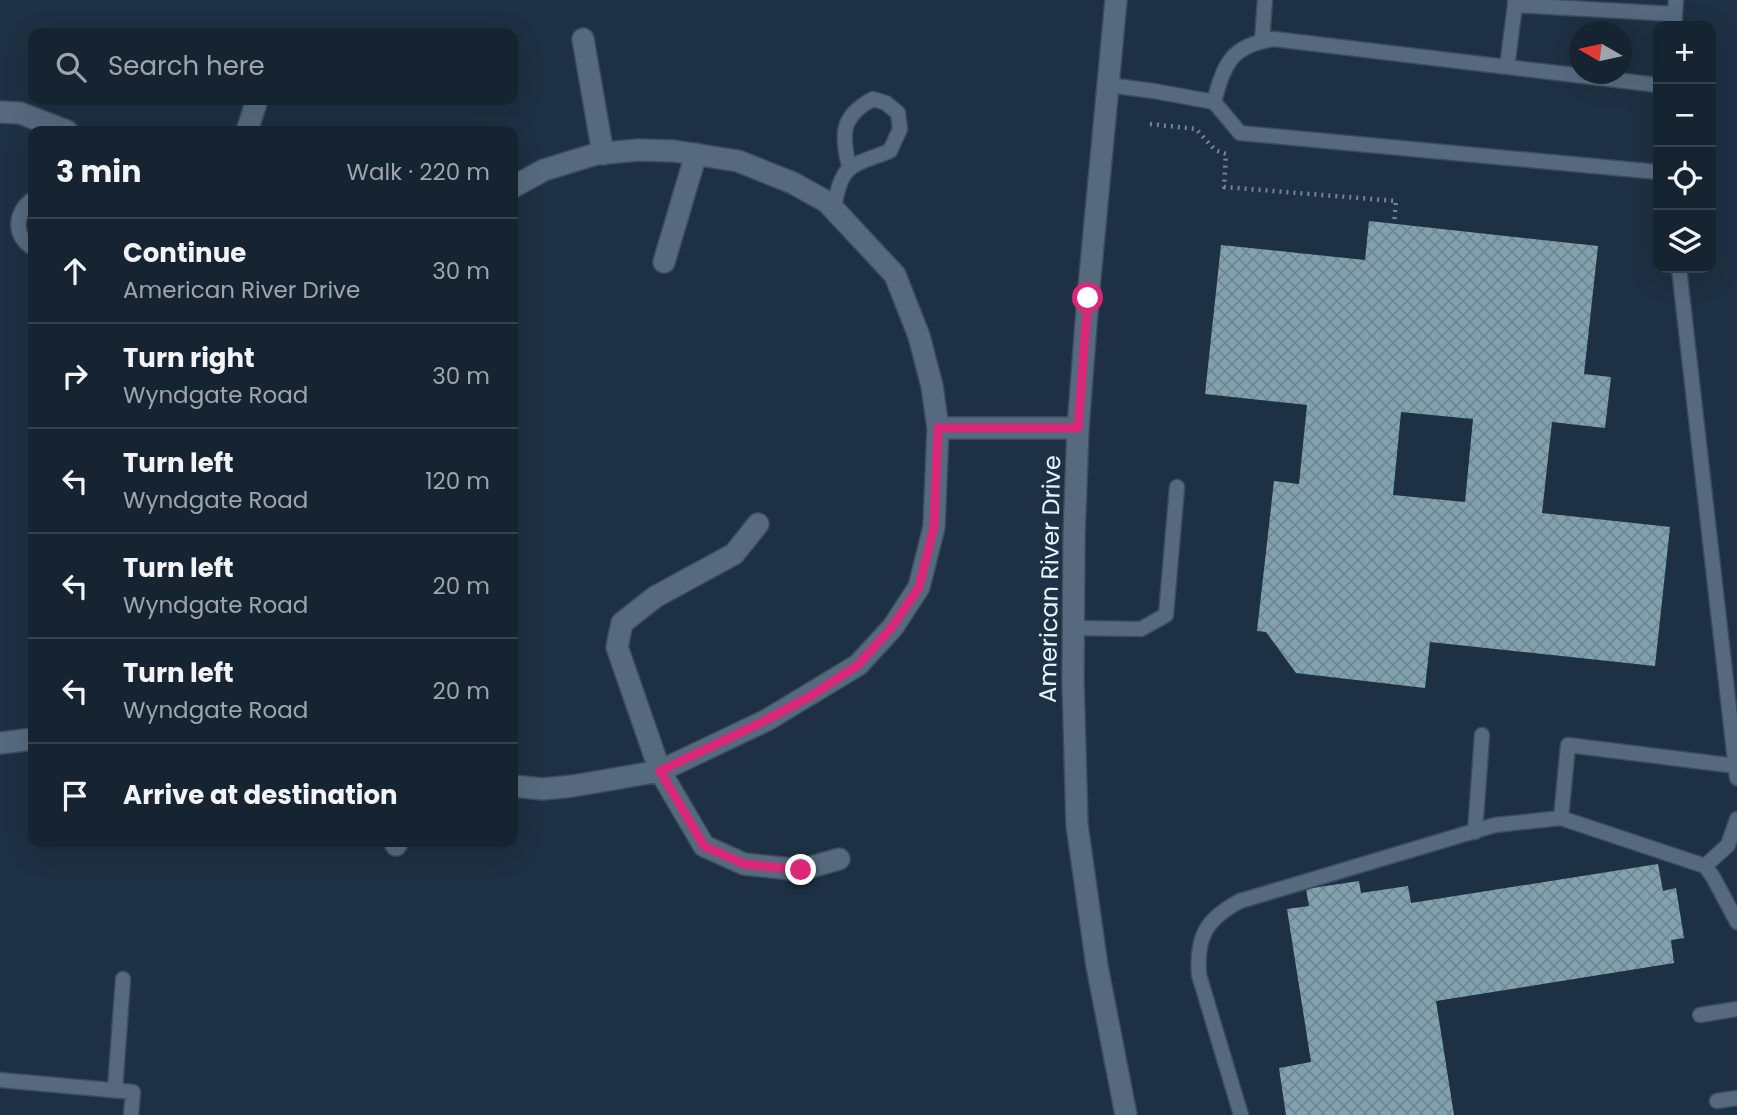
<!DOCTYPE html>
<html lang="en">
<head>
<meta charset="utf-8">
<style>
  body { margin:0; font-family:Poppins,sans-serif; background:#23303e; color:#f1f3f6 }
  .controls { position:absolute; right:21px; top:21px; display:grid; overflow:hidden; border-radius:14px; box-shadow:0 7px 28px #0002 }
  .controls button { width:63px; height:63px; display:grid; place-items:center; padding:0; border:0; border-bottom:2px solid #35414d; background:#162432; color:#f1f3f6; font:35px sans-serif }
  .compass { position:absolute; left:1569px; top:21px; width:63px; height:63px; border-radius:50%; background:#162432; box-shadow:0 7px 28px #0002; rotate:279deg }
  .stop { position:absolute; width:21px; height:21px; margin:-16px; border:5px solid #db2777; border-radius:50%; background:#fff }
  .stop.end { background:#db2777; border-color:#fff; box-shadow:0 2px 7px #0008 }
  .list { margin:0; padding:0; list-style:none }
  h2 { display:flex; justify-content:space-between; align-items:center; height:91px; margin:0; padding:0 28px; font-size:30px }
  h2 small { font-size:23px; font-weight:400; color:#9ea4ac }
  .list li { display:grid; grid-template-columns:46px 1fr auto; gap:21px; align-items:center; box-sizing:border-box; height:105px; padding:0 28px; border-top:2px solid #35414d }
  .list b { display:block; font-size:26px; white-space:nowrap }
  .list p { margin:0; font-size:23px; white-space:nowrap; color:#9ea4ac }
  .list em { font-size:23px; font-style:normal; color:#9ea4ac }
  .icon { flex:none; width:38px; height:38px; fill:none; stroke:currentColor; stroke-width:2; stroke-linecap:round; stroke-linejoin:round }
  .map { position:relative; flex:none; width:1737px; height:1115px; overflow:hidden }
  .search { position:absolute; background:#162432; box-shadow:0 7px 28px #0002; left:28px; top:28px; width:490px; height:77px; display:flex; align-items:center; gap:18px; box-sizing:border-box; padding:0 24px; border-radius:14px; color:#9ea4ac; font-size:26px }
  .panel { position:absolute; background:#162432; box-shadow:0 7px 28px #0002; left:28px; top:126px; width:490px; height:721px; border-radius:14px }
  .map>svg:first-child { display:block }
</style>
</head>
<body>
<div class="map">
<svg width="1737" height="1115" viewBox="0 0 1737 1115">
  <defs>
    <pattern id="building-cross-hatch" width="8" height="8" patternUnits="userSpaceOnUse" patternTransform="scale(1.75)"><rect width="8" height="8" fill="#81a1af"/><path d="M0 0l8 8M0 8l8-8" fill="none" stroke="#6f8791"/></pattern>
  </defs>
  <rect width="100%" height="100%" fill="#1e3043"/>
  <path fill="url(#building-cross-hatch)" fill-rule="evenodd" d="M1369 221 1598 246 1584 374 1611 377 1605 428 1552 422 1542 513 1670 527 1655 666 1430 642 1425 688 1296 673 1266 632 1257 631 1274 481 1299 484 1307 405 1205 394 1221 245 1365 260ZM1401 412 1473 419 1465 502 1393 495Z
    M1658 864 1663 891 1676 888 1684 938 1671 940 1674 963 1436 1001 1454 1115H1286L1279 1068 1311 1062 1287 909 1309 906 1306 889 1359 881 1361 893 1408 886 1411 903Z"/>
  <g fill="none" stroke-linecap="round" stroke-linejoin="round">
    <defs>
      <path id="service" d="M1515 0V5L1675 14
        M1674 26 1676 0
        M1262 41 1265 0
        M1507 67 1515 5
        M1108 85 1154 91 1214 102C1224 63 1232 45 1274 39L1658 85
        M1214 102 1240 133 1658 172
        M33 199C15 212 12 236 33 248
        M834 209C841 163 851 166 890 151L900 129 898 113 886 103 873 99C841 116 841 134 849 166
        M1679 268 1737 778
        M1073 628 1141 629 1166 615 1177 487
        M1561 818 1568 745 1736 766
        M1475 832 1482 735
        M1705 866 1713 877 1737 922
        M1700 1015 1737 1009
        M0 1080 133 1092 131 1115
        M115 1090 123 979
        M1717 1101 1737 1098
        M1241 1115 1199 975C1196 937 1206 919 1240 901L1495 825 1561 818 1705 866 1728 845 1737 819"/>
      <path id="minor" d="M583 39 603 154
        M0 112 20 113 67 131
        M247 131 257 100
        M513 187 544 170 596 154 638 150 674 151 738 161 793 183 827 202 895 275 919 336 932 386 938 428 934 527 919 587 893 627 858 665 767 720 660 771 573 786 543 789 513 786
        M664 262 696 154
        M938 428H1078
        M758 524 734 554 655 597 622 623 617 647 660 771 704 846 744 864 801 870 839 859
        M0 743 33 739
        M396 845 397 842"/>
      <path id="tertiary" d="M1116 0 1088 298 1078 428 1074 536 1073 681 1077 825 1097 966 1126 1115"/>
    </defs>
    <use href="#service" stroke="#3d4c5c" stroke-width="17"/>
    <use href="#minor" stroke="#3d4c5c" stroke-width="24"/>
    <use href="#tertiary" stroke="#3d4c5c" stroke-width="24"/>
    <path stroke="#768595" stroke-width="4.5" stroke-dasharray="2 5" stroke-linecap="butt" d="M1150 124 1196 129 1215 150 1226 154 1224 187 1396 201 1394 224"/>
    <use href="#service" stroke="#566a7f" stroke-width="14"/>
    <use href="#minor" stroke="#566a7f" stroke-width="21"/>
    <use href="#tertiary" stroke="#566a7f" stroke-width="21"/>
  </g>
  <g fill="none" stroke-linecap="round" stroke-linejoin="round">
    <path stroke="#db2777" stroke-width="9" d="M801 870 744 864 704 846 660 771 766 720 812 695 858 665 892 627 919 587 934 527 938 428H1078L1088 298"/>
  </g>
  <g text-anchor="middle" stroke-width="7" stroke-linejoin="round" paint-order="stroke">
    <g font-size="24" fill="#e7f2ff" stroke="#1e3043">
      <text transform="translate(1050 579) rotate(-89)" y="8">American River Drive</text>
    </g>
  </g>
</svg>
<div class="controls">
<button>+</button>
<button>−</button>
<button><svg class="icon" aria-label="locate" viewBox="0 0 24 24"><circle cx="12" cy="12" r="6"/><path d="M12 2v4M12 18v4M2 12h4M18 12h4"/></svg></button>
<button><svg class="icon" aria-label="layers" viewBox="0 0 24 24"><path d="M12 4l9 5-9 5-9-5zM3 14l9 5 9-5"/></svg></button>
</div>
<svg class="compass" viewBox="-18 -18 36 36"><path d="M0-13l5 13h-10z" fill="#e53935"/><path d="M0 13l5-13h-10z" fill="#9ea4ac"/></svg>
<div class="stop" style="left:1088px;top:298px"></div>
<div class="stop end" style="left:801px;top:870px"></div>
<div class="search"><svg class="icon" aria-label="search" viewBox="0 0 24 24"><circle cx="10" cy="10" r="6"/><path d="M15 15l6 6"/></svg>Search here</div>
<section class="panel">
<h2>3 min<small>Walk · 220 m</small></h2>
<ul class="list">
<li><svg class="icon" aria-label="ahead" viewBox="0 0 24 24"><path d="M12 20V5M6 11l6-6 6 6"/></svg><div><b>Continue</b><p>American River Drive</p></div><em>30 m</em></li>
<li><svg class="icon" aria-label="right" viewBox="0 0 24 24"><path d="M7 20v-9h11M14 6l5 5-5 5"/></svg><div><b>Turn right</b><p>Wyndgate Road</p></div><em>30 m</em></li>
<li><svg class="icon" aria-label="left" viewBox="0 0 24 24"><path d="M17 20v-9H6M10 6l-5 5 5 5"/></svg><div><b>Turn left</b><p>Wyndgate Road</p></div><em>120 m</em></li>
<li><svg class="icon" aria-label="left" viewBox="0 0 24 24"><path d="M17 20v-9H6M10 6l-5 5 5 5"/></svg><div><b>Turn left</b><p>Wyndgate Road</p></div><em>20 m</em></li>
<li><svg class="icon" aria-label="left" viewBox="0 0 24 24"><path d="M17 20v-9H6M10 6l-5 5 5 5"/></svg><div><b>Turn left</b><p>Wyndgate Road</p></div><em>20 m</em></li>
<li><svg class="icon" aria-label="arrive" viewBox="0 0 24 24"><path d="M6 21V4h12l-3 4 3 4H6"/></svg><div><b>Arrive at destination</b></div></li>
</ul>
</section>
</div>
</body>
</html>
